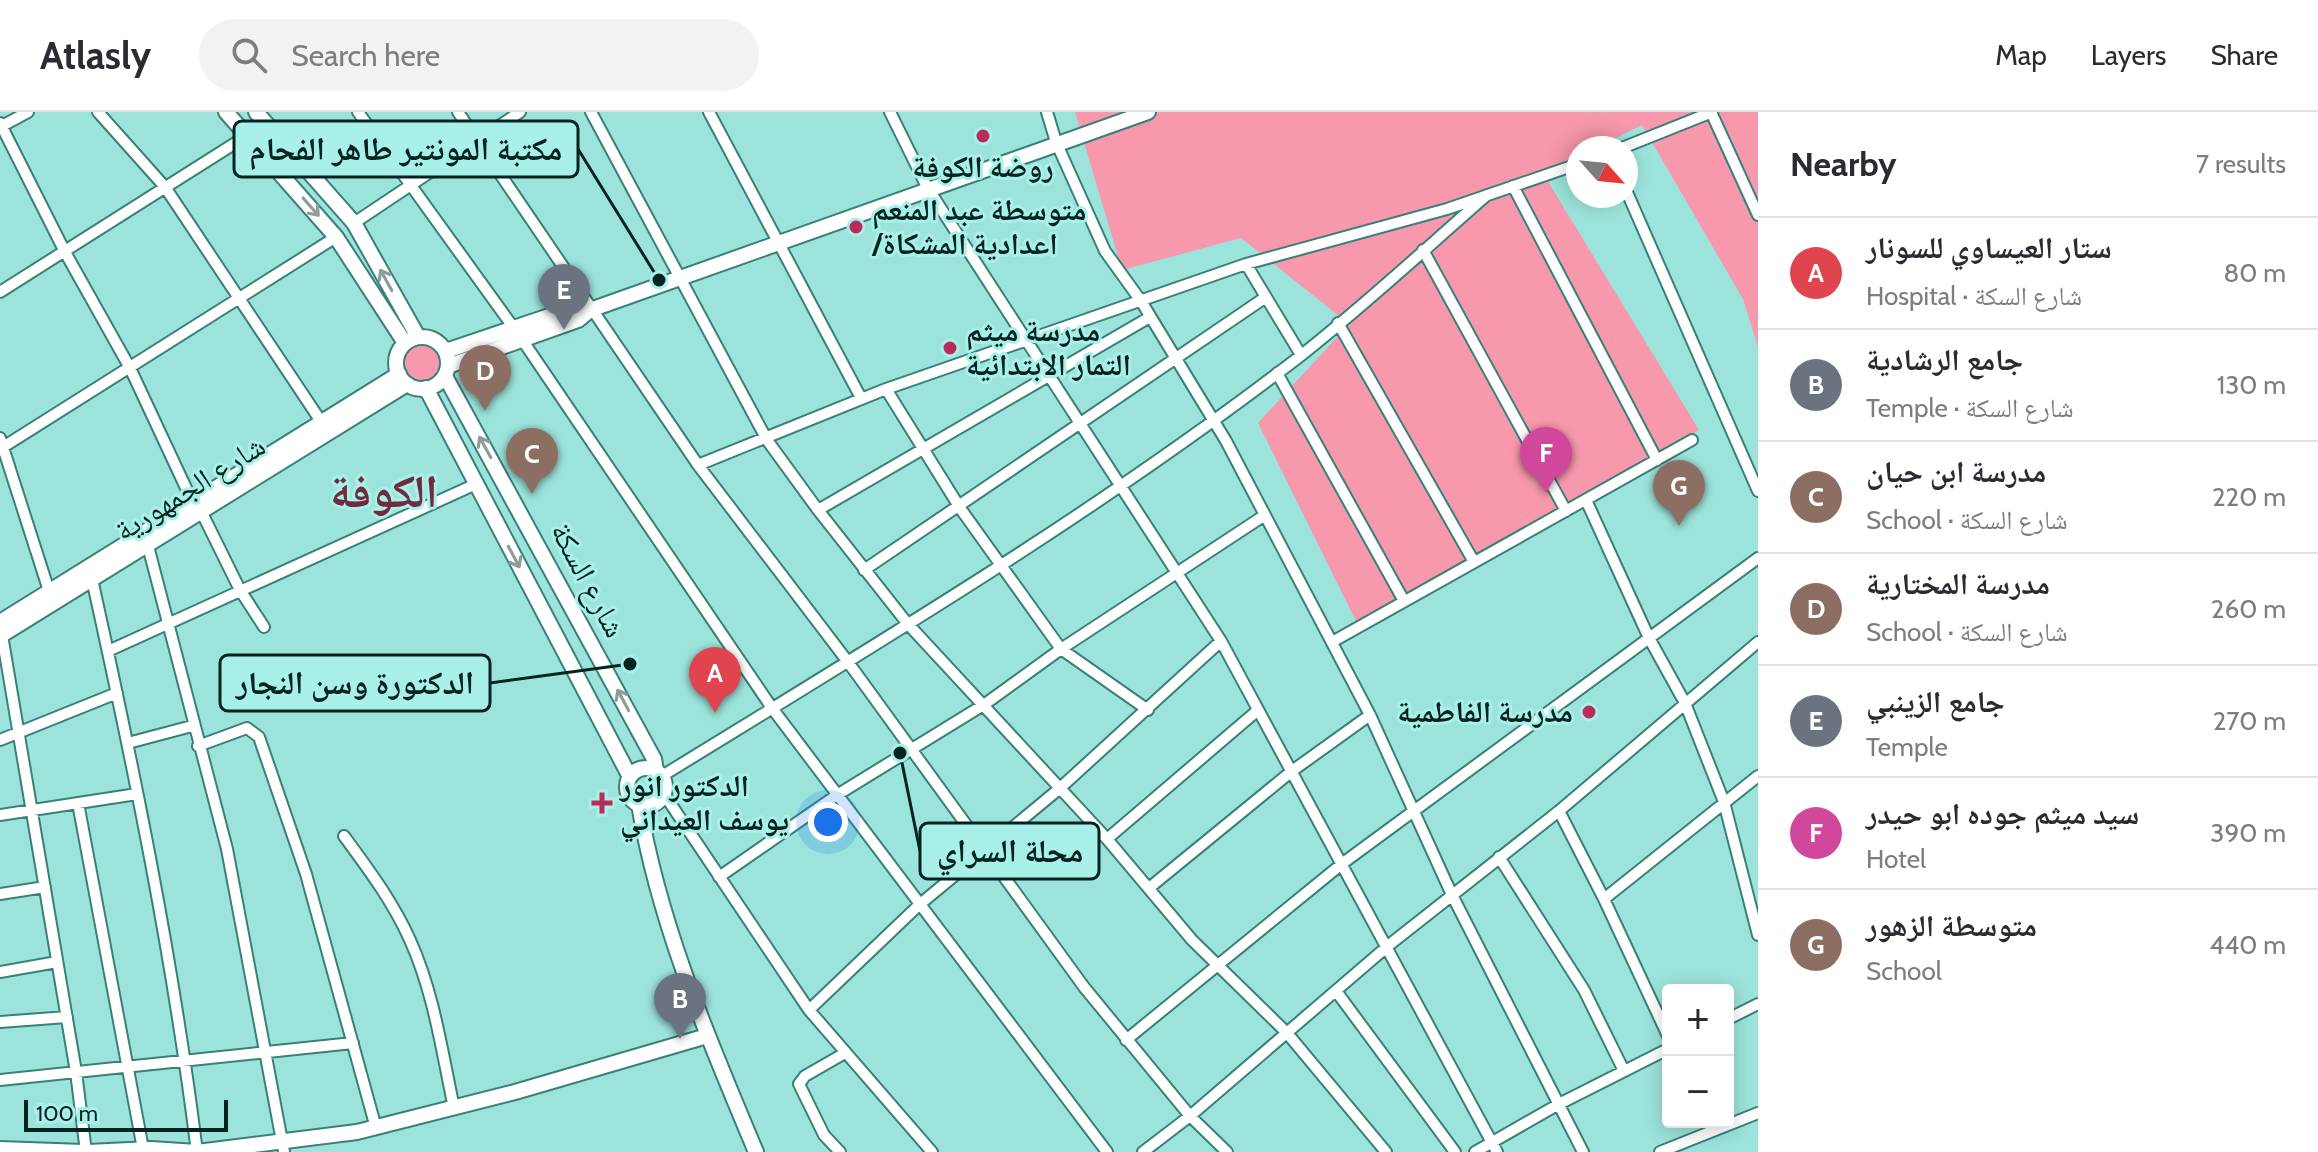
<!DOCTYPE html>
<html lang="en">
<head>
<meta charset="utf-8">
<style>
  body { margin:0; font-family:Cabin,"Noto Naskh Arabic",sans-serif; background:#f2f2f3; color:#2b2b33 }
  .controls { position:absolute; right:24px; bottom:24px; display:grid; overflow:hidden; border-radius:8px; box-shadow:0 4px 20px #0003 }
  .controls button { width:72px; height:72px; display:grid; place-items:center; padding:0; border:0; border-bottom:2px solid #e1e1e2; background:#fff; color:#2b2b33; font:40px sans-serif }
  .compass { position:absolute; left:1566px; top:24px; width:72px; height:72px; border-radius:50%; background:#fff; box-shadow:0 4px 20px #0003; rotate:117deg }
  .scale { position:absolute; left:24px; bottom:20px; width:204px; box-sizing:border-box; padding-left:8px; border:4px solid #052320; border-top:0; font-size:22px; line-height:28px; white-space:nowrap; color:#052320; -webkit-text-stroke:6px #a9f1e8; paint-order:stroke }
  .you { position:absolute; left:828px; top:710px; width:28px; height:28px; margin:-20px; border:6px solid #fff; border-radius:50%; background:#1a73e8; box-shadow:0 0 0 12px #1a73e833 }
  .badge { display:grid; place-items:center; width:52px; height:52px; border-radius:50%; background:#2563eb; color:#fff; font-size:26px; font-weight:700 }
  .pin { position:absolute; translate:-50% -66px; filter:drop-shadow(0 2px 4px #0008) }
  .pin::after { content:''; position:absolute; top:42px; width:28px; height:24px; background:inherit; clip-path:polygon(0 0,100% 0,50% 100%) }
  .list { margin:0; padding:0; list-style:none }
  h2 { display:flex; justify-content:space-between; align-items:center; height:104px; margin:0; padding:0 32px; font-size:34px }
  h2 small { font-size:26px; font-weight:400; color:#7c7c81 }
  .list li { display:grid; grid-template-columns:52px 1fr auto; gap:24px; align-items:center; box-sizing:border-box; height:112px; padding:0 32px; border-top:2px solid #e1e1e2 }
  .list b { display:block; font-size:30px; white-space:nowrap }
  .list p { margin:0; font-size:26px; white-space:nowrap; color:#7c7c81 }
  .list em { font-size:26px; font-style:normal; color:#7c7c81 }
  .icon { flex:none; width:44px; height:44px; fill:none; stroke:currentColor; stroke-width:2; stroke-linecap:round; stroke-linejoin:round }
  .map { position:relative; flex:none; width:1758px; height:1040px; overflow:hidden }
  header { display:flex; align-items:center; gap:48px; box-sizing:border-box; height:112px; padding:0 40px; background:#fff; border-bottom:2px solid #e1e1e2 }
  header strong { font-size:38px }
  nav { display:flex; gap:44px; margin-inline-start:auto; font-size:28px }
  .search { width:560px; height:72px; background:#f2f2f3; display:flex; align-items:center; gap:20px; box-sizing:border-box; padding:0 28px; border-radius:44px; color:#7c7c81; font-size:30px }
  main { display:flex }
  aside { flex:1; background:#fff }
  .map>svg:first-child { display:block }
</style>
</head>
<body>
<header>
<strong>Atlasly</strong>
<div class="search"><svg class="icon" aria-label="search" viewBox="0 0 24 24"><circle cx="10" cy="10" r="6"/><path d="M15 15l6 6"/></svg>Search here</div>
<nav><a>Map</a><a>Layers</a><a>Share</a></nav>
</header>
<main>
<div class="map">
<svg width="1758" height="1040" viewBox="0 0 1758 1040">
  <rect width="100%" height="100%" fill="#9ce4db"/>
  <path fill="#f798ac" d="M1075 0H1758V235L1743 187 1642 13 1596 36H1578V45L1544 63 1699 318 1359 515 1258 311 1349 212 1241 126 1122 158Z
    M393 248a27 27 0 1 1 54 0a27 27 0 1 1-54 0Z"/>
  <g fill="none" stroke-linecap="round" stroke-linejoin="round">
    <defs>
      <path id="minor" d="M98 0 165 75 322 311
        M358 0 521 226 772 596 1107 1040
        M458 0 698 353 848 550 1084 875 1190 1004 1227 1040
        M591 0 767 328 818 398 907 511 1107 727 1192 828 1287 921 1386 1040
        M709 0 861 286
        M890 0 927 75 1221 529 1497 1040
        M1047 0 1056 30 1105 139 1141 189 1226 329 1370 603 1452 783 1583 1040
        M1711 0 1758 103
        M0 11 65 140 130 256 193 391
        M0 15 28 0
        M1622 36 1712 0
        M1513 74 1657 348
        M1626 78 1758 379
        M354 111 520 0
        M1423 138 1566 399
        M1246 152 1301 243
        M0 180 248 23
        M1338 211 1474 450
        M1277 261 1404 489
        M886 277 960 396 1061 537 1148 598
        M0 326 49 479
        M0 337 336 125
        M698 353 886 277 1246 152 1447 97 1578 52
        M1586 388 1649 526 1685 591 1724 690 1758 823
        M818 398 1150 205
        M201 399 240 478 264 515
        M148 434 227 737 284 1040
        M864 458 1266 185
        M92 467C134 657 173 847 197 1040
        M2 523 76 960 86 1040
        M1332 530 1692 328
        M108 539 476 372
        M0 628 117 581
        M128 631 192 614
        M198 634 247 616 259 625 306 762 376 1016
        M662 664C878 531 1098 400 1299 245 1364 194 1425 137 1487 83
        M664 682 809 898 932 1040
        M78 691 143 1037
        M1559 699 1604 787 1668 924
        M0 703 137 682
        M344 724C369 758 393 790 410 828 434 881 442 940 454 996
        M1107 727 1258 598
        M1499 745 1584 878 1624 959
        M719 765 837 683 985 592 1061 537 1265 403
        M1149 776 1292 659 1370 603
        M0 782 45 775
        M1604 787 1758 664
        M0 860 57 850
        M1336 879 1455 1040
        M809 898 919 793 1059 677 1221 529
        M1728 907 1758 892
        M0 910 67 905
        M1126 928 1343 751 1758 446
        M0 968 353 931
        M840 1040 824 1023 799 972 805 964 845 941
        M1143 1040 1190 1004 1389 833 1559 699 1758 530
        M1475 1040 1559 992 1668 937
        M1660 1040 1758 1001"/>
      <path id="tertiary" d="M226 0 336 125 405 231
        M256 0 354 111 418 225
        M396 251a26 26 0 1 1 52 0a26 26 0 1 1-52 0Z
        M446 239 573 196 590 198
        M448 254 578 208 590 198 1148 0
        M445 264 654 647 656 658
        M426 276 630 665
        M0 510 399 262
        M0 524 407 272
        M627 675a19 19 0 1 1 38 0a19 19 0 1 1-38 0Z
        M639 692C659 813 709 928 756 1040
        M0 1037 83 1040
        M88 1040 151 1037 197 1040 357 1020 515 980 707 924"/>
    </defs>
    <use href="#minor" stroke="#398079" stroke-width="14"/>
    <use href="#tertiary" stroke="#398079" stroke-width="18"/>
    <use href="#minor" stroke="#fff" stroke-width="10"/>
    <use href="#tertiary" stroke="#fff" stroke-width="14"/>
  </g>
  <defs><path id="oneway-shaft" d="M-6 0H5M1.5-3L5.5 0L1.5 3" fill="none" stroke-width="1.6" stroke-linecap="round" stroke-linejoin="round" transform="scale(2)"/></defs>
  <g stroke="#8e9c9b">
    <use href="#oneway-shaft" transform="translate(311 95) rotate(49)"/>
    <use href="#oneway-shaft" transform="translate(386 168) rotate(-119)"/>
    <use href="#oneway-shaft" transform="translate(485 335) rotate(-119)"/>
    <use href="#oneway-shaft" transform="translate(514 445) rotate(62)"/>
    <use href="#oneway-shaft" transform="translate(623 588) rotate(-118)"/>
  </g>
  <g fill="#ba2b5b" stroke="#a9f1e8" stroke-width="3">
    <circle cx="983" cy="24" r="8"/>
    <circle cx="856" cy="115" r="8"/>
    <circle cx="950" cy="236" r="8"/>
    <circle cx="1589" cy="600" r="8"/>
    <path d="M598 679h8v8h8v8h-8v8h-8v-8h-8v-8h8z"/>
  </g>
  <g text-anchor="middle" stroke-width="6" stroke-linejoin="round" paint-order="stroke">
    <g font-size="30" font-weight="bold" fill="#052320" stroke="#a9f1e8" text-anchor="start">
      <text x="983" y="65" text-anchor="middle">روضة الكوفة</text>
      <text x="872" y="108">متوسطة عبد المنعم<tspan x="872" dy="34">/اعدادية المشكاة</tspan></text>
      <text x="966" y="229">مدرسة ميثم<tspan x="966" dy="34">التمار الابتدائية</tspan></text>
      <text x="1573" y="610" text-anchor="end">مدرسة الفاطمية</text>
      <text x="620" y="684">الدكتور انور<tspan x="620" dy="34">يوسف العيداني</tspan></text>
    </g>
    <g font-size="30" fill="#052320" stroke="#a9f1e8">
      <text transform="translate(190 376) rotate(-32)" y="10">شارع الجمهورية</text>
      <text transform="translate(588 468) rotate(62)" y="10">شارع السكة</text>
    </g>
    <g font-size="46" font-weight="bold" fill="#712b3e" stroke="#a9f1e8">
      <text x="384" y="395">الكوفة</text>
    </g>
  </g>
  <path fill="none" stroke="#052320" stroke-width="3" d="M659 168L578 37M630 552L490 571M900 641L920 739"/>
  <g fill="#052320" stroke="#a9f1e8" stroke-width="3">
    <circle cx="659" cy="168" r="8"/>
    <circle cx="630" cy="552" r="8"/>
    <circle cx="900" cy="641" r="8"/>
  </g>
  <g fill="#a9f1e8" stroke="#052320" stroke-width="3">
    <rect x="234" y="9" width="344" height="56" rx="8"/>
    <rect x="220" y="543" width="270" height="56" rx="8"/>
    <rect x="920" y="711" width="179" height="56" rx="8"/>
  </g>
  <g font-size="32" text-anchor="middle" font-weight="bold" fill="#052320">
    <text x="406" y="48">مكتبة المونتير طاهر الفحام</text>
    <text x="355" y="582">الدكتورة وسن النجار</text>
    <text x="1010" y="750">محلة السراي</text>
  </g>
</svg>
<div class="controls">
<button>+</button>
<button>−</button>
</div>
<svg class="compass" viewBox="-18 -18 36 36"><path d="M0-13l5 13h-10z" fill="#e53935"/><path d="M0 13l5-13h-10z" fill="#7c7c81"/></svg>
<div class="scale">100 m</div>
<div class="you"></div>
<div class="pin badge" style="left:715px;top:601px;background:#e0444e">A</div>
<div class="pin badge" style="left:680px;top:927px;background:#6b7280">B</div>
<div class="pin badge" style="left:532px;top:382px;background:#8d6e63">C</div>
<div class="pin badge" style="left:485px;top:299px;background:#8d6e63">D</div>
<div class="pin badge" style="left:564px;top:218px;background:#6b7280">E</div>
<div class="pin badge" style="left:1546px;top:381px;background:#d1479c">F</div>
<div class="pin badge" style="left:1679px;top:414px;background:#8d6e63">G</div>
</div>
<aside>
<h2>Nearby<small>7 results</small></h2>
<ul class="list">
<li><span class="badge" style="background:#e0444e">A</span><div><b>ستار العيساوي للسونار</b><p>Hospital · شارع السكة</p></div><em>80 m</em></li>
<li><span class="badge" style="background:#6b7280">B</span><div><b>جامع الرشادية</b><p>Temple · شارع السكة</p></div><em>130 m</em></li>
<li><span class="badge" style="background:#8d6e63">C</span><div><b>مدرسة ابن حيان</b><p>School · شارع السكة</p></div><em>220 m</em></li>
<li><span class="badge" style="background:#8d6e63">D</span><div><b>مدرسة المختارية</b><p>School · شارع السكة</p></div><em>260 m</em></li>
<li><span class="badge" style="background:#6b7280">E</span><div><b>جامع الزينبي</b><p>Temple</p></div><em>270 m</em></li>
<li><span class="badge" style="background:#d1479c">F</span><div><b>سيد ميثم جوده ابو حيدر</b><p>Hotel</p></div><em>390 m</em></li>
<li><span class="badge" style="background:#8d6e63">G</span><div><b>متوسطة الزهور</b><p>School</p></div><em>440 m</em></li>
</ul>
</aside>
</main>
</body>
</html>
